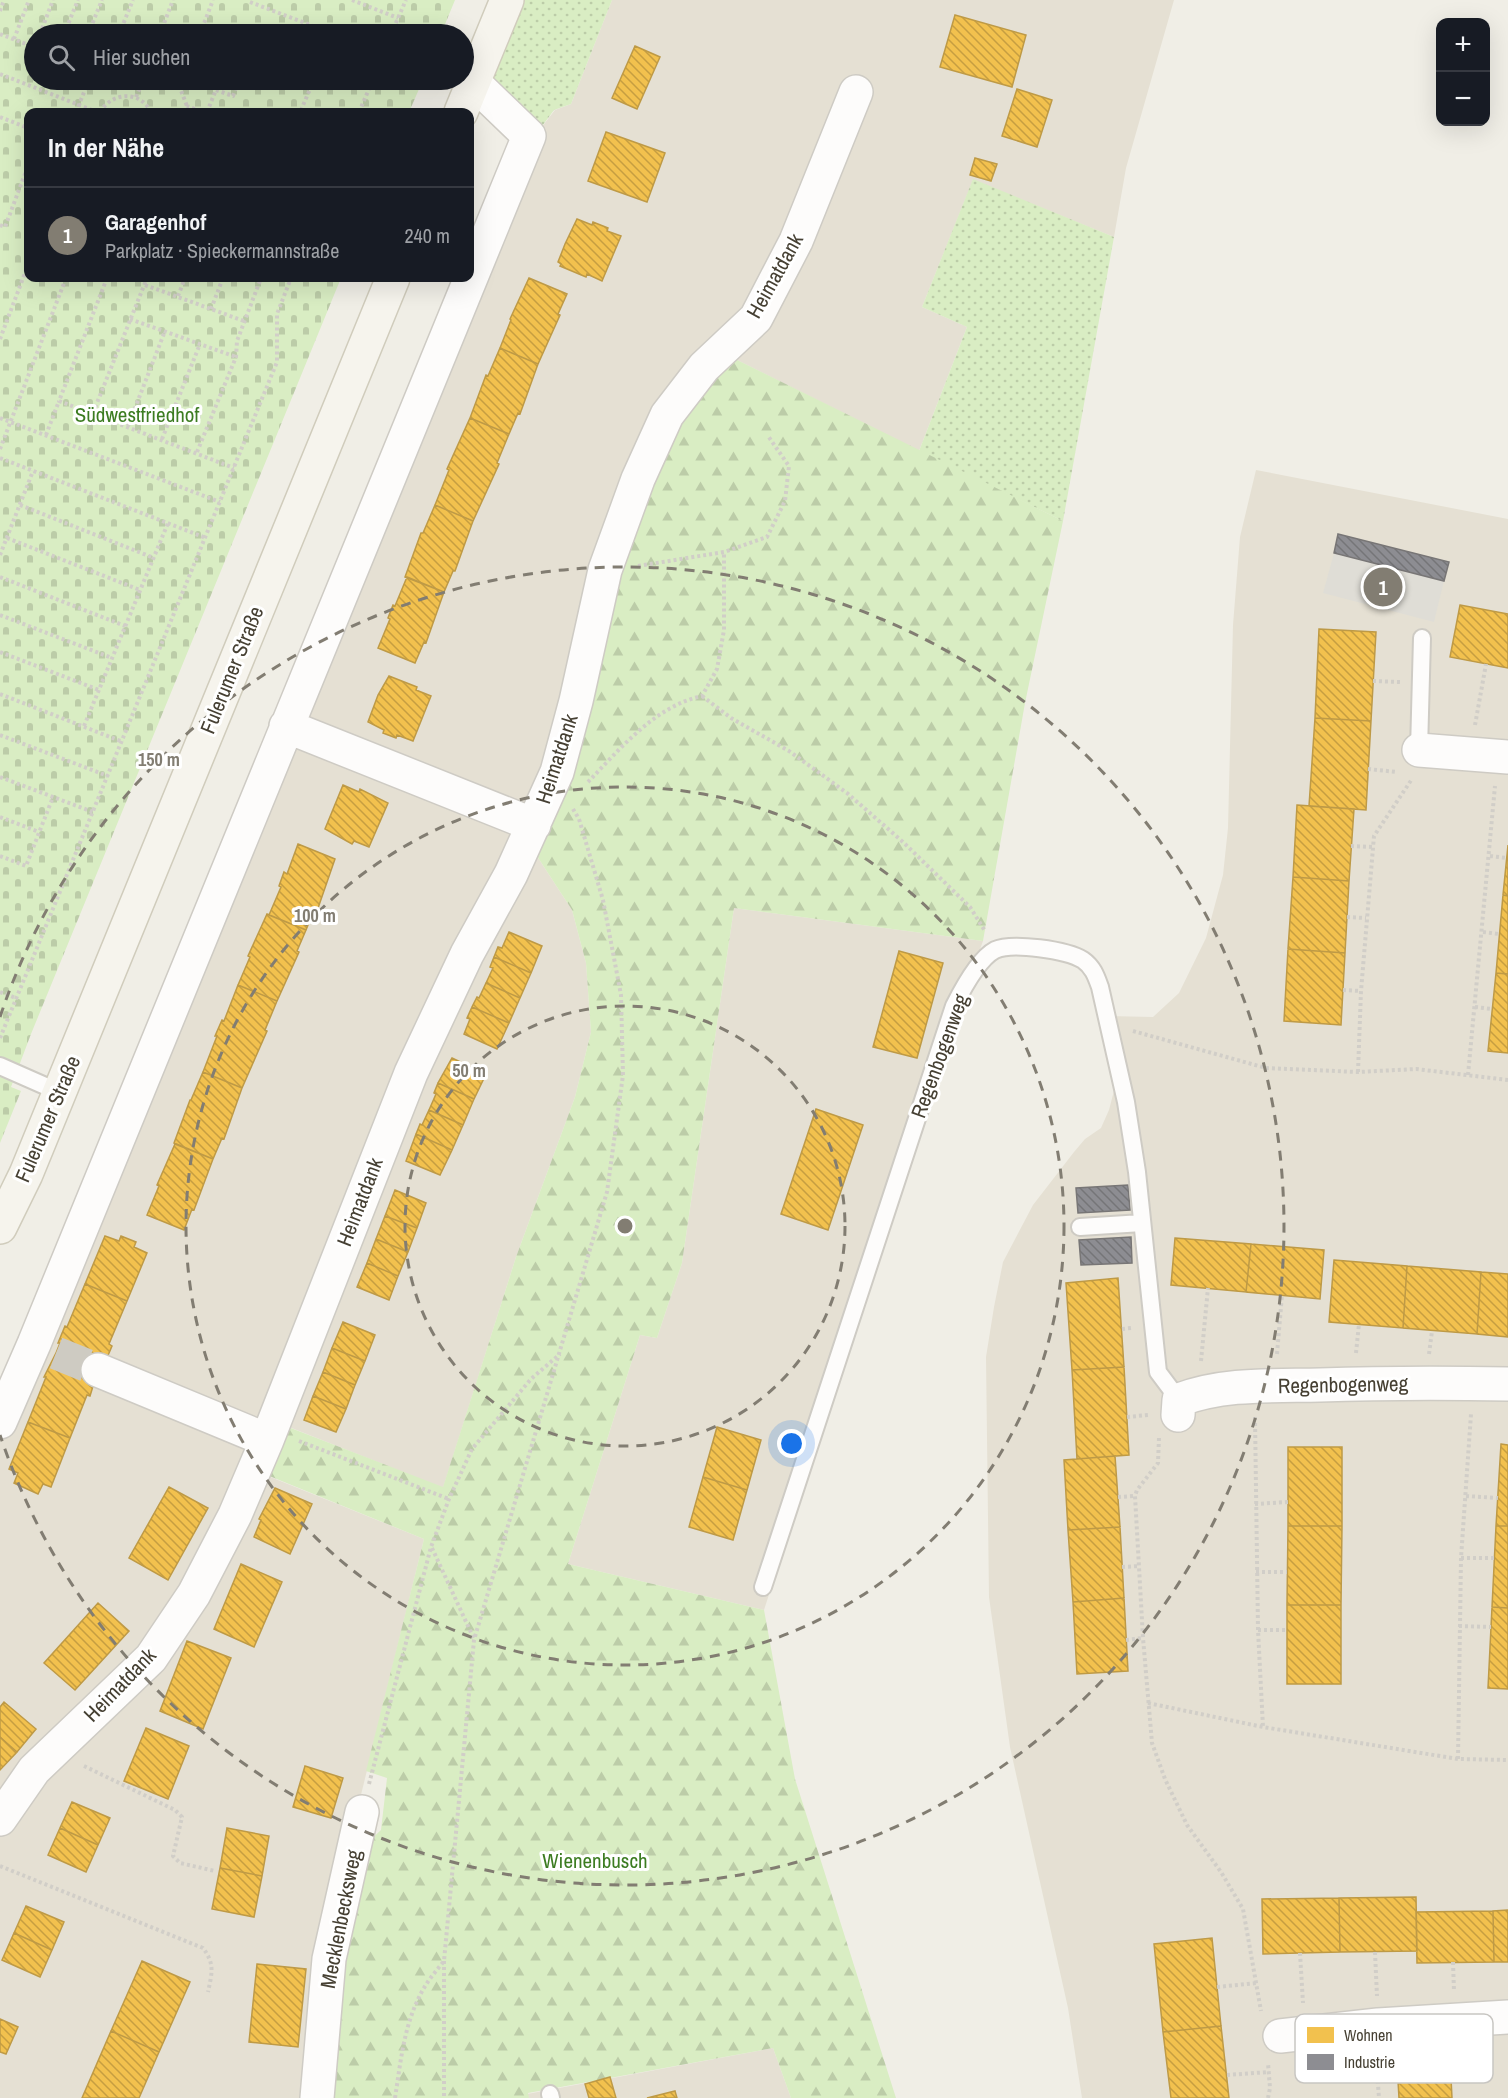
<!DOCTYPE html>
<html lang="de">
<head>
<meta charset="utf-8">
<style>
  body { margin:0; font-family:"Archivo Narrow",sans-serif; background:#242831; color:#f1f3f6 }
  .controls { position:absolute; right:18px; top:18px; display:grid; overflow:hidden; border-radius:12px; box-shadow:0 6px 24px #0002 }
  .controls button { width:54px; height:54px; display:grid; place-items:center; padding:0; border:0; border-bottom:2px solid #363941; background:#171b24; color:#f1f3f6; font:30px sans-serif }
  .you { position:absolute; left:792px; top:1444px; width:21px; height:21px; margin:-15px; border:4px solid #fff; border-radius:50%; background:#1a73e8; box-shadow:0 0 0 9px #1a73e833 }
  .badge { display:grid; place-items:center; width:39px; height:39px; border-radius:50%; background:#827d72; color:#fff; font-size:20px; font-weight:700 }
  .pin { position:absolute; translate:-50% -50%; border:3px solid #fff; box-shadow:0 2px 6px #0006 }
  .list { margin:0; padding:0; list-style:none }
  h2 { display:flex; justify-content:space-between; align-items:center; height:78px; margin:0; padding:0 24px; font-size:26px }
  h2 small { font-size:20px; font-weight:400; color:#9ea1a6 }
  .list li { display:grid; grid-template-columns:39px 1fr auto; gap:18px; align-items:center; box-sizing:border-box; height:96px; padding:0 24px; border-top:2px solid #363941 }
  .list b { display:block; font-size:22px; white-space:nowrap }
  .list p { margin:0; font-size:20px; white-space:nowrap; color:#9ea1a6 }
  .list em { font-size:20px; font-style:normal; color:#9ea1a6 }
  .icon { flex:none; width:33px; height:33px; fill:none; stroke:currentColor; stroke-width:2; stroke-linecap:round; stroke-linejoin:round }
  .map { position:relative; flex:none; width:1508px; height:2098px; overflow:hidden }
  .search { position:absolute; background:#171b24; box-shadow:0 6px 24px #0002; left:24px; top:24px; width:450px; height:66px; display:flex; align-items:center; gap:15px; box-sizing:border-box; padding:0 21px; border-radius:33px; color:#9ea1a6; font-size:22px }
  .panel { position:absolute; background:#171b24; box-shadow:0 6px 24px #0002; left:24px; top:108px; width:450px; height:174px; border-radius:12px }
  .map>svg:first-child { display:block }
</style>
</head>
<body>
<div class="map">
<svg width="1508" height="2098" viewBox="0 0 1508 2098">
  <defs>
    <pattern id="grass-dots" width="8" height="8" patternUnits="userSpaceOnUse" patternTransform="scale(1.5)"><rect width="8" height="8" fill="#d9edc3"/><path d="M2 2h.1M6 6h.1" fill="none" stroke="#bccca8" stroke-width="1.8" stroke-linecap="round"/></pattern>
    <pattern id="forest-firs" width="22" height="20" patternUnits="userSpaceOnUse" patternTransform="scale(1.5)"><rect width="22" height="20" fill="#d9edc3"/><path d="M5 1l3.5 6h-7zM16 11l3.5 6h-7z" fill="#bccca8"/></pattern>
    <pattern id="cemetery-stones" width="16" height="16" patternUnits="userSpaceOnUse" patternTransform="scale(1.5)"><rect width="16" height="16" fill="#d9edc3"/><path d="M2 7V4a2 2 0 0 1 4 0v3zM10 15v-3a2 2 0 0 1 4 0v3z" fill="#bccca8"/></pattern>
    <pattern id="homes-back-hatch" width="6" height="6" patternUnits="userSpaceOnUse" patternTransform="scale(1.5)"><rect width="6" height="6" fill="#f2c14e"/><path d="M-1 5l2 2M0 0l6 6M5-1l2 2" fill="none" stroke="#c69e41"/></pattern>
    <pattern id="industry-back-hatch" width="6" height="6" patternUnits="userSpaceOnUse" patternTransform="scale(1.5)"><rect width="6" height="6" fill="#8d8d92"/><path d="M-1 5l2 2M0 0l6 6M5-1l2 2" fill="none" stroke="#757578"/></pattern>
  </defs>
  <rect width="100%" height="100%" fill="#f0eee6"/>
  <path fill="#e5e0d3" d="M612 0H1174L1126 168 1114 237 973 180 922 307 967 327 919 451 727 355 533 850 572 910 586 963 591 1032 575 1097 516 1257 443 1488 284 1425 263 1474 424 1539 324 1945 312 2098H0V1433L534 137 555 110 571 104Z
    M1256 470 1508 519V2098H1082L1068 2008 1010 1747 989 1597 986 1357 994 1307 1003 1262 1033 1205 1074 1152 1085 1139 1101 1128 1109 1110 1116 1083 1108 1016 1153 1017 1179 993 1206 938 1223 875 1228 828 1233 625 1240 537Z
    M734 908 983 941 958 1010 764 1610 568 1564 640 1335 657 1338 682 1263Z
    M773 2048 791 2098H529L527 2094Z"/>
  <path fill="url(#grass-dots)" d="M520 0H612L571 104 554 110 534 137 484 87Z
    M973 179 1114 237 1063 521 919 451 967 327 922 307Z"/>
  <path fill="url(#forest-firs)" d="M727 355 1063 521 1025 703 983 941 734 908 682 1263 657 1338 640 1335 568 1564 764 1610 795 1779 896 2098H791L773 2048 528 2093 529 2098H323L361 1849 381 1830 387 1778 366 1771 424 1539 262 1473 283 1425 443 1487 516 1257 575 1097 591 1032 586 963 572 910 533 850 628 526 675 417Z"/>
  <path fill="url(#cemetery-stones)" d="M0 0H455L441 34H34V80H423L409 112H28V278H341L31 1034 11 1087 21 1091 0 1143Z"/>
  <path fill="#dfddd6" d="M1334 553 1444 581 1434 622 1323 593Z"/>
  <path fill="url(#homes-back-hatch)" stroke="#be9a46" stroke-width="1.5" d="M955 15 1026 35 1012 87 940 67Z
    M635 46 660 57 637 109 612 98Z
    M1017 89 1052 100 1037 147 1002 136Z
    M606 132 665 153 647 202 588 181Z
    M975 158 997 164 991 181 970 175Z
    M577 219 592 225 593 222 608 228 607 231 621 236 602 281 587 274 586 277 560 266 561 264 558 262 565 244Z
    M529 278 567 294 558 314 560 315 538 364 500 348 511 320 510 319Z
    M500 348 538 364 520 414 518 413 509 434 470 418 486 375 488 376Z
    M470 418 509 434 497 463 499 464 473 521 435 505 449 470 447 469Z
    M435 505 473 521 455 571H453L444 592 405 577 421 533H423Z
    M407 577 444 592 426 643 424 642 415 663 378 648 390 619 388 618 393 605 395 606Z
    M1460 605 1508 614V668L1450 657Z
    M1319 629 1376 632 1371 721 1315 718Z
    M389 676 417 687 416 690 431 696 413 741 397 735 396 738 383 733 384 730 368 722 378 695Z
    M1315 718 1371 721 1366 810 1309 806Z
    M343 785 359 792 360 789 388 803 369 847 354 841 352 844 325 829Z
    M1297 805 1354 809 1349 881 1293 877Z
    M298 844 335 859 317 911 314 910 306 930 269 915 281 887 279 886 284 872 287 874Z
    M1508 845V896L1503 895Z
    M1293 877 1349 881 1345 953 1288 949Z
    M1503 895 1508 896V974L1496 973Z
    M267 914 306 930 297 951 299 952 277 1001 238 985 250 957 248 956Z
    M509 932 542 946 531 973 494 957 498 947 502 948Z
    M1288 949 1345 953 1341 1025 1284 1021Z
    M899 951 943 963 917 1058 873 1047Z
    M494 957 531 973 520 998 486 983 493 968 490 967Z
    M1496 973 1508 974V1053L1488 1051Z
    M486 983 520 998 509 1023 472 1007 477 997 479 998Z
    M238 985 277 1001 265 1030 267 1031 242 1088 203 1072 217 1036H215L222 1020 224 1021Z
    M472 1007 509 1023 497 1049 464 1034 470 1019 467 1018Z
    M452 1058 486 1074 474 1099 438 1083Z
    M203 1072 242 1088 224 1139 222 1138 213 1159 174 1143 190 1100H191Z
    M438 1083 474 1099 463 1125 429 1110 436 1094 434 1093Z
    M816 1109 863 1125 828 1230 781 1214Z
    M429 1110 463 1125 452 1150 416 1134 420 1124 422 1125Z
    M416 1134 452 1150 440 1175 406 1161Z
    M175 1144 213 1159 194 1210 192 1209 184 1230 147 1215 159 1186 157 1185Z
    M395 1190 426 1203 417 1228 385 1216Z
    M385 1216 417 1228 408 1252 376 1239Z
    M105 1236 119 1241 121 1236 136 1242 134 1247 147 1253 127 1301 85 1284Z
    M1175 1238 1251 1244 1246 1292 1171 1285Z
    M376 1239 408 1252 398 1276 367 1263Z
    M1251 1244 1324 1250 1320 1299 1246 1292Z
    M1334 1260 1407 1266 1403 1328 1329 1322Z
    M367 1263 398 1276 389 1300 357 1287Z
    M1407 1266 1481 1272 1477 1334 1403 1328Z
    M1481 1272 1508 1274V1337L1477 1334Z
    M1118 1278 1124 1367 1072 1370 1066 1283Z
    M85 1284 127 1301 109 1344 112 1346 106 1360 98 1370 56 1353 60 1343H58L65 1326 67 1327Z
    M343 1322 375 1335 365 1361 332 1348Z
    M332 1348 365 1361 355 1385 323 1372Z
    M56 1353 98 1370 90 1396 87 1395 70 1438 28 1422 46 1377H44Z
    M1124 1367 1129 1455 1077 1459 1072 1370Z
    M323 1372 355 1385 346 1409 313 1396Z
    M313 1396 346 1409 336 1432 304 1420Z
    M28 1422 70 1438 51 1487 43 1484 38 1494 14 1483 18 1473 9 1469Z
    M717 1427 761 1440 747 1490 703 1477Z
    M1501 1444 1508 1445V1526H1496Z
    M1288 1447H1342V1526H1288Z
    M1115 1456 1120 1527 1068 1530 1064 1460Z
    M703 1477 747 1490 733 1540 689 1527Z
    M169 1487 208 1508 168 1580 129 1558Z
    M275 1488 312 1504 290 1554 254 1537 261 1520 259 1519Z
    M1288 1526H1342L1341 1605H1287Z
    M1496 1526H1508V1608L1492 1607Z
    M1120 1527 1124 1598 1073 1602 1068 1530Z
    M241 1564 282 1582 254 1647 214 1629Z
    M1124 1598 1128 1671 1077 1674 1073 1602Z
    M98 1603 129 1631 75 1690 44 1663Z
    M1287 1605H1341V1684H1287Z
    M1492 1607 1508 1608V1689L1488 1688Z
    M187 1641 231 1658 203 1729 160 1711Z
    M4 1702 36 1729 17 1752 0 1737V1707Z
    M146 1728 189 1746 168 1799 124 1781Z
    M0 1737 17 1752 0 1770Z
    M305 1766 343 1778 331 1818 293 1807Z
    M72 1802 110 1818 98 1845 60 1828Z
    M60 1828 98 1845 86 1872 48 1855Z
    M227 1828 269 1836 262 1876 220 1868Z
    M220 1868 262 1876 254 1917 212 1909Z
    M1416 1897 1417 1951 1340 1952 1339 1898Z
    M1339 1898 1340 1952 1263 1954 1262 1899Z
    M26 1906 64 1922 52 1950 14 1933Z
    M1508 1910V1962H1494L1493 1911Z
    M1493 1911 1494 1962 1417 1963 1416 1912Z
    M14 1933 52 1950 40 1977 2 1960Z
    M1212 1938 1221 2026 1163 2032 1154 1944Z
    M142 1961 190 1982 159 2052 111 2031Z
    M257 1964 306 1969 298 2047 249 2042Z
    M0 2019 18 2027 6 2054 0 2052Z
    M1221 2026 1229 2098H1171L1163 2032Z
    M111 2031 159 2052 139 2098H82Z
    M610 2077 616 2098H589L585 2084Z
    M1451 2078 1452 2098H1399L1398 2081Z
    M675 2091 677 2098H647Z"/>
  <path fill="url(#industry-back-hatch)" stroke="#787676" stroke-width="1.5" d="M1338 534 1449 562 1444 581 1334 553Z
    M1128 1185 1130 1210 1078 1213 1076 1188Z
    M1131 1237 1132 1263 1081 1265 1079 1240Z"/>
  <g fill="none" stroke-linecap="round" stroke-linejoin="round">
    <path stroke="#cecbc2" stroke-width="33" stroke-dasharray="33 16" stroke-linecap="butt" d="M56 1353 98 1370"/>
    <defs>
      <path id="lane" d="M1419 750 1422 638
        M0 1066 59 1092
        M1080 1227 1142 1223
        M763 1587 954 1006C962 990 978 959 995 950 1012 942 1067 950 1083 960 1093 967 1096 976 1100 987L1126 1102 1137 1172 1158 1372 1179 1400
        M550 2094 551 2098"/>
      <path id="street" d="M286 726 534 825
        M1419 750 1508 757
        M98 1370 267 1440
        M1178 1415 1179 1400C1223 1383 1273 1386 1320 1385 1382 1383 1445 1383 1508 1384
        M0 1422 34 1344 529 136 473 82
        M0 1819 34 1770 151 1658 194 1594 235 1515 267 1440 411 1073 467 954 511 874 557 772 576 701 605 570 638 479 667 415 704 367 756 318 796 241 856 92
        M1280 2036 1378 2025 1508 2017
        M317 2098 329 1959 362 1812"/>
      <path id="secondary" d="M461 112 507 0
        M0 1227 26 1174 393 278"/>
    </defs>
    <use href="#lane" stroke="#cecbc4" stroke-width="20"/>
    <use href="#street" stroke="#cecbc4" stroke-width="36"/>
    <use href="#secondary" stroke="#d0ccbc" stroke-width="36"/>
    <path stroke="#d1cec8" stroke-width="4" stroke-dasharray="3 3" stroke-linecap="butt" d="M352 0 398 18
      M250 2 334 34
      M0 11 4 0
      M0 34 34 47
      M40 34 53 0
      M64 34 78 0
      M88 34 102 0
      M119 34 133 0
      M160 34 173 0
      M200 34 213 0
      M237 34H239
      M391 34 406 0
      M14 39 29 0
      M0 74 97 112
      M183 80 180 88 187 106
      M334 80 339 81V80
      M216 90 233 96 239 80
      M136 97 143 80
      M76 112 89 80
      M100 112C112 92 140 90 151 112
      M184 112 187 106 202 112
      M207 112 220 80
      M307 112 301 110 314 80
      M359 112 373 80
      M0 117 28 128
      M0 225 5 227 28 166
      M107 278 59 401 234 468
      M145 285 244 321
      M178 296 185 278
      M211 309 223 278
      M130 319 236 357
      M0 339 28 265
      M93 413 147 278
      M0 418 220 502
      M128 426 165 331
      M46 435 59 401
      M162 439 200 344
      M0 449 66 278
      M197 452 236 357 237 341 261 278
      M0 458 206 538
      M20 505 154 558
      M7 538 140 590
      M0 555 33 471
      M638 566 724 552 767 537 785 501 789 466 768 436
      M0 577 125 626
      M0 615 112 658
      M0 652 99 690
      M1373 681 1400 682
      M0 694 123 742
      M702 696 731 718 789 751 847 793 903 842 970 907 985 931
      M1475 725 1486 664
      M84 726 168 523
      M0 735 108 776
      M1368 769 1397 772
      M0 777 93 812
      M588 782C620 749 655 706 702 696L717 669 724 630V552
      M0 817 39 832
      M1351 846 1373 847
      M0 856 26 866 53 797
      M1490 856 1507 858
      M1347 917 1366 918
      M1483 932 1499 934
      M1343 990 1361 991
      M0 992 16 998
      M1475 1007 1492 1009
      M1133 1031 1266 1068 1358 1072 1416 1069 1508 1080
      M0 1038 277 362V314L291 278
      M1358 1072 1361 991 1374 836 1412 779
      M1468 1075 1495 786
      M1122 1329 1131 1328
      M1356 1353 1359 1324
      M1277 1354 1282 1295
      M1429 1354 1432 1331
      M1201 1361 1208 1288
      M1127 1417 1148 1415
      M1255 1417 1258 1630 1263 1727
      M1159 1438 1158 1463 1137 1490 1135 1496 1143 1638 1152 1743 1165 1779 1187 1825 1221 1872 1243 1909 1261 2011
      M299 1441 449 1499
      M1466 1496 1498 1498
      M1118 1497 1135 1496
      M1255 1504 1288 1502
      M432 1548 474 1639
      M1461 1558H1495
      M1122 1567 1140 1566
      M1256 1572H1287
      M1459 1626 1491 1627
      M1258 1630H1287
      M1126 1640 1143 1638
      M1148 1703 1263 1727 1458 1759 1508 1760
      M1458 1759 1461 1558 1471 1414
      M84 1766 175 1810 182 1817 173 1856 180 1863 215 1871
      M369 1784 431 1547 449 1499 472 1449 531 1379 560 1354
      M0 1866 203 1948C215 1964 212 1973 208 1992
      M1375 1952 1377 1996
      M1300 1953 1303 2003
      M444 1961V2098
      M1453 1962 1454 1991
      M1217 1987 1257 1983
      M1376 2057 1379 2098
      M1227 2075 1269 2072
      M395 2098C401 2060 404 2022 424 1988 429 1979 437 1970 444 1961L474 1640 607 1192 623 1075 621 995 603 900 579 819 573 809
      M1268 2098 1270 2088 1268 2063"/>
    <use href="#lane" stroke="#fdfcfb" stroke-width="16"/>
    <use href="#street" stroke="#fdfcfb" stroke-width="33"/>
    <use href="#secondary" stroke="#f6f4ed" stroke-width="33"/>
  </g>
  <g fill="none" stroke="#827d72" stroke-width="3" stroke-dasharray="10 8">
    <circle cx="625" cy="1226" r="220"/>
    <circle cx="625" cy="1226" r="439"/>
    <path d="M0 1017A659 659 0 1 1 0 1435"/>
  </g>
  <g text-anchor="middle" stroke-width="6" stroke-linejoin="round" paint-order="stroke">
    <g font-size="21" fill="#464033" stroke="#fff">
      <text transform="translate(775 276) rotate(-61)" y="7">Heimatdank</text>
      <text transform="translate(232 670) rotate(-68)" y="7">Fulerumer Straße</text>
      <text transform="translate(557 759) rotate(-72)" y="7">Heimatdank</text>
      <text transform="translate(940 1056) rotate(-70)" y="7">Regenbogenweg</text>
      <text transform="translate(48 1119) rotate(-67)" y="7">Fulerumer Straße</text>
      <text transform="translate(360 1202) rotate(-69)" y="7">Heimatdank</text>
      <text transform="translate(1343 1385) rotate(-1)" y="7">Regenbogenweg</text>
      <text transform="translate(120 1685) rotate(-46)" y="7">Heimatdank</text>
      <text transform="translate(341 1919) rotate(-79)" y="7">Mecklenbecksweg</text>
    </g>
    <g font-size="21" fill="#3c7c21" stroke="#fff">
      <text x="137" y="422">Südwestfriedhof</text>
      <text x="595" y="1868">Wienenbusch</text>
    </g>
  </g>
  <rect x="1295" y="2014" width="198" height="69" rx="9" fill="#fff" stroke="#c8c6c2" stroke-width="1.5"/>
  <rect x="1307" y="2027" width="27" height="16" fill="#f2c14e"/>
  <rect x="1307" y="2054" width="27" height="16" fill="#8d8d92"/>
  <g font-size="16" fill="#464033">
    <text x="1344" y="2041">Wohnen</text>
    <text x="1344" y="2068">Industrie</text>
  </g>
  <circle cx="625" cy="1226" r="9" fill="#827d72" stroke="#fff" stroke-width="3"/>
  <g font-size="18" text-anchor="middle" font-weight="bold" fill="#827d72" stroke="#fff" stroke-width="6" stroke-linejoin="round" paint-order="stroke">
    <text x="159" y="766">150 m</text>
    <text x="315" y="922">100 m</text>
    <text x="469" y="1077">50 m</text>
  </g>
</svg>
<div class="controls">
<button>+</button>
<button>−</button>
</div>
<div class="you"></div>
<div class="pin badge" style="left:1383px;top:587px">1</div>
<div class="search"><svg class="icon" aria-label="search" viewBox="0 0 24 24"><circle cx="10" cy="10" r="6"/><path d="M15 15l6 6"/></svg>Hier suchen</div>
<section class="panel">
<h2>In der Nähe<small></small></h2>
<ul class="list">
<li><span class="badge">1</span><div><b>Garagenhof</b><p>Parkplatz · Spieckermannstraße</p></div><em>240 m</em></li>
</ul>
</section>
</div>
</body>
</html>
